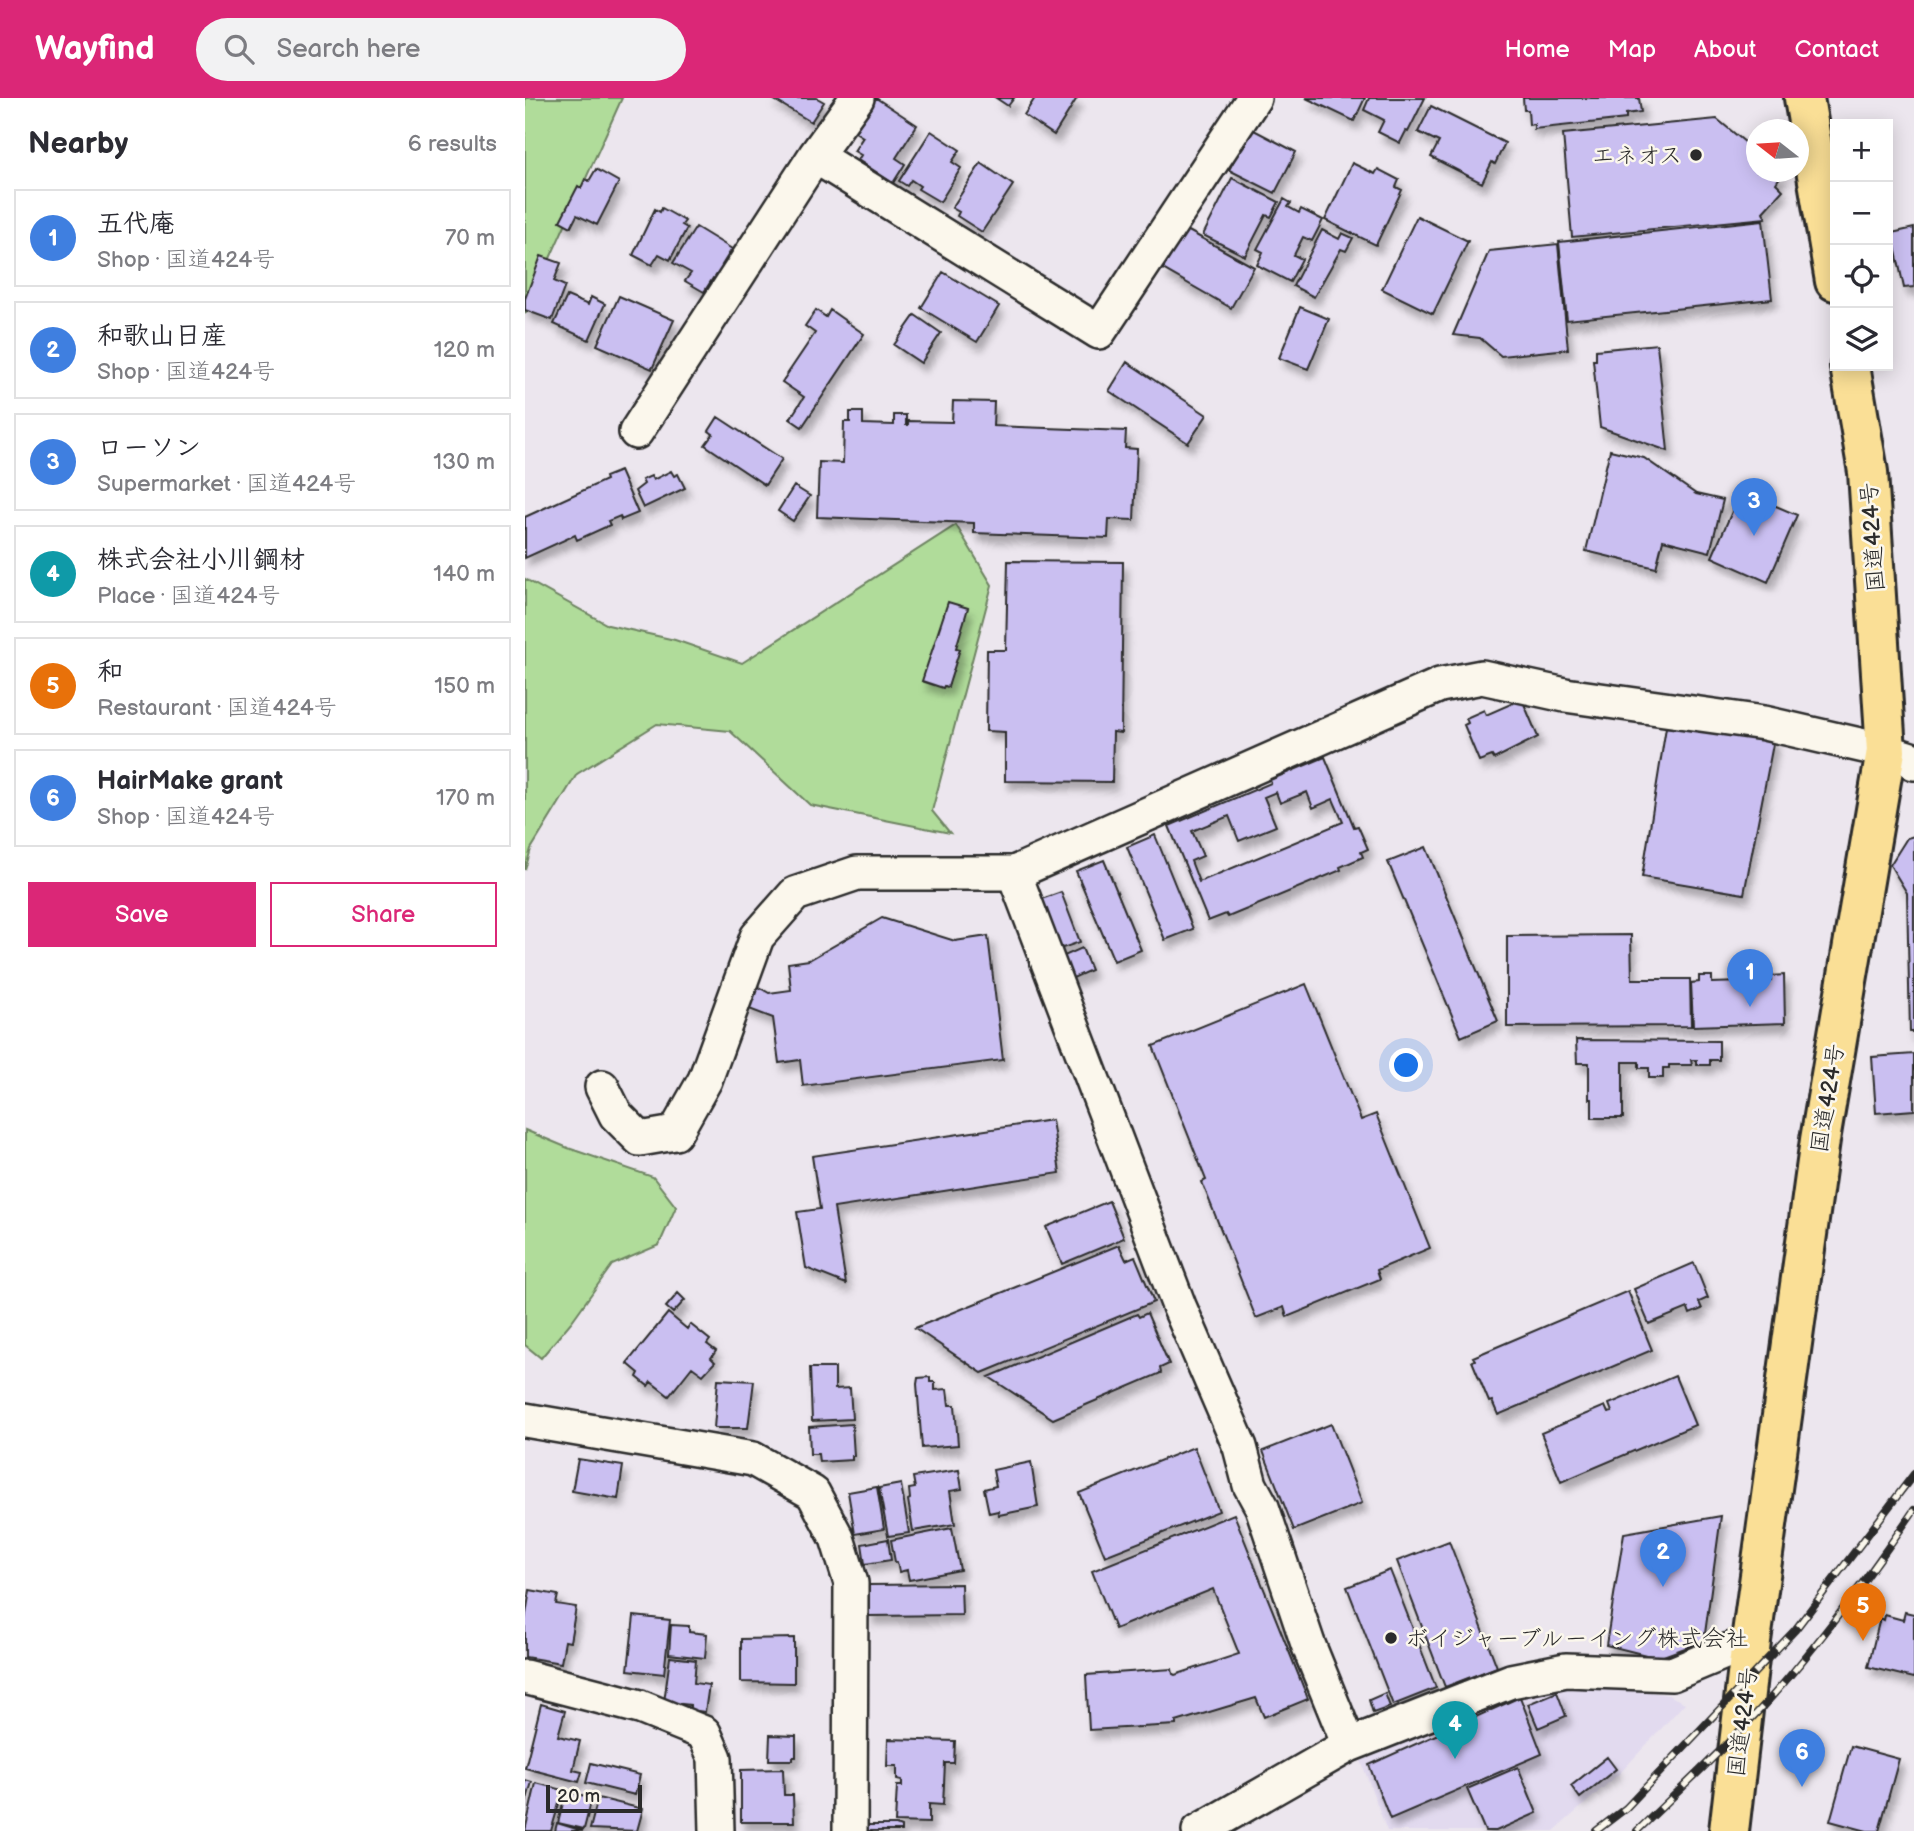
<!DOCTYPE html>
<html lang="en">
<head>
<meta charset="utf-8">
<style>
  body { margin:0; font-family:"Balsamiq Sans","Klee One",sans-serif; background:#f2f2f3; color:#2b2b33 }
  .controls { position:absolute; right:21px; top:21px; display:grid; overflow:hidden; border-radius:0px; box-shadow:0 4px 18px #0003 }
  .controls button { width:63px; height:63px; display:grid; place-items:center; padding:0; border:0; border-bottom:2px solid #e1e1e2; background:#fff; color:#2b2b33; font:35px sans-serif }
  .compass { position:absolute; left:1221px; top:21px; width:63px; height:63px; border-radius:50%; background:#fff; box-shadow:0 4px 18px #0003; rotate:287deg }
  .scale { position:absolute; left:21px; bottom:18px; width:96px; box-sizing:border-box; padding-left:7px; border:4px solid #2b2b2b; border-top:0; font-size:19px; line-height:24px; white-space:nowrap; color:#2b2b2b; -webkit-text-stroke:5px #fbf7ec; paint-order:stroke }
  .you { position:absolute; left:882px; top:968px; width:24px; height:24px; margin:-18px; border:5px solid #fff; border-radius:50%; background:#1a73e8; box-shadow:0 0 0 10px #1a73e833 }
  .badge { display:grid; place-items:center; width:46px; height:46px; border-radius:50%; background:#db2777; color:#fff; font-size:23px; font-weight:700 }
  .pin { position:absolute; translate:-50% -58px; filter:drop-shadow(0 2px 4px #0008) }
  .pin::after { content:''; position:absolute; top:37px; width:24px; height:21px; background:inherit; clip-path:polygon(0 0,100% 0,50% 100%) }
  .list { margin:0; padding:0; list-style:none }
  h2 { display:flex; justify-content:space-between; align-items:center; height:91px; margin:0; padding:0 28px; font-size:30px }
  h2 small { font-size:23px; font-weight:400; color:#7c7c81 }
  .list li { display:grid; grid-template-columns:46px 1fr auto; gap:21px; align-items:center; box-sizing:border-box; height:98px; margin:0 14px 14px; padding:0 14px; border:2px solid #e1e1e2; border-radius:0px }
  .list b { display:block; font-size:26px; white-space:nowrap }
  .list p { margin:0; font-size:23px; white-space:nowrap; color:#7c7c81 }
  .list em { font-size:23px; font-style:normal; color:#7c7c81 }
  .actions { display:flex; gap:14px; padding:21px 28px }
  .actions a { flex:1; padding:16px 0; border:2px solid #db2777; border-radius:0px; text-align:center; font-size:24px; color:#db2777 }
  .actions .main { background:#db2777; color:#fff }
  .icon { flex:none; width:38px; height:38px; fill:none; stroke:currentColor; stroke-width:2; stroke-linecap:round; stroke-linejoin:round }
  .map { position:relative; flex:none; width:1389px; height:1733px; overflow:hidden }
  header { display:flex; align-items:center; gap:42px; box-sizing:border-box; height:98px; padding:0 35px; background:#db2777; color:#fff }
  header strong { font-size:33px }
  nav { display:flex; gap:38px; margin-inline-start:auto; font-size:24px }
  .search { width:490px; height:63px; background:#f2f2f3; display:flex; align-items:center; gap:18px; box-sizing:border-box; padding:0 24px; border-radius:38px; color:#7c7c81; font-size:26px }
  main { display:flex }
  aside { flex:1; background:#fff }
  .map>svg:first-child { display:block }
</style>
</head>
<body>
<header>
<strong>Wayfind</strong>
<div class="search"><svg class="icon" aria-label="search" viewBox="0 0 24 24"><circle cx="10" cy="10" r="6"/><path d="M15 15l6 6"/></svg>Search here</div>
<nav><a>Home</a><a>Map</a><a>About</a><a>Contact</a></nav>
</header>
<main>
<aside>
<h2>Nearby<small>6 results</small></h2>
<ul class="list">
<li><span class="badge" style="background:#3f7fe0">1</span><div><b>五代庵</b><p>Shop · 国道424号</p></div><em>70 m</em></li>
<li><span class="badge" style="background:#3f7fe0">2</span><div><b>和歌山日産</b><p>Shop · 国道424号</p></div><em>120 m</em></li>
<li><span class="badge" style="background:#3f7fe0">3</span><div><b>ローソン</b><p>Supermarket · 国道424号</p></div><em>130 m</em></li>
<li><span class="badge" style="background:#0f9aa8">4</span><div><b>株式会社小川鋼材</b><p>Place · 国道424号</p></div><em>140 m</em></li>
<li><span class="badge" style="background:#e8710a">5</span><div><b>和</b><p>Restaurant · 国道424号</p></div><em>150 m</em></li>
<li><span class="badge" style="background:#3f7fe0">6</span><div><b>HairMake grant</b><p>Shop · 国道424号</p></div><em>170 m</em></li>
</ul>
<div class="actions"><a class="main">Save</a><a>Share</a></div>
</aside>
<div class="map">
<svg width="1389" height="1733" viewBox="0 0 1389 1733">
  <defs>
    <filter id="shadow"><feDropShadow dx="4.5" dy="8" stdDeviation="3.5" flood-color="#0004"/></filter>
  </defs>
  <rect width="100%" height="100%" fill="#ece6ee"/>
  <filter id="ink" filterUnits="userSpaceOnUse"><feTurbulence type="fractalNoise" baseFrequency=".0143" numOctaves="2"/><feDisplacementMap in="SourceGraphic" scale="14" xChannelSelector="R" yChannelSelector="G"/><feConvolveMatrix kernelMatrix="1 2 1 2 8 2 1 2 1" color-interpolation-filters="sRGB"/></filter>
  <g filter="url(#ink)">
    <path fill="#e2daef" d="M1029 1587 1098 1590 1143 1597 1160 1605 1096 1674 1029 1733H862L836 1663 988 1596Z"/>
    <path fill="#b0dc9a" stroke="#6e8462" stroke-width="2" d="M0 0H97L0 216Z
      M431 427 467 487 407 713 425 735 285 707 205 633 132 626 52 676 6 751 0 772V481L83 527 150 542 217 565Z
      M0 1032 43 1050 128 1079 151 1109 134 1147 87 1167 47 1223 16 1260 0 1247Z"/>
    <path fill="#cabff1" stroke="#2b2b2b" stroke-width="2" fill-rule="evenodd" filter="url(#shadow)" d="M246 0H292L299 4 286 24Z
      M351 0 392 27 371 60 380 66 368 85 333 62 336 57 329 53 338 39 330 34Z
      M471 0H489L483 8Z
      M510 0H552L529 37 499 17Z
      M781 0H840L829 23Z
      M844 0H900L883 34 881 33 875 45 853 34 859 22 839 12Z
      M998 0H1114L1116 14 1101 16V21L1009 31V26L1004 27 1003 12H999Z
      M906 8 980 45 970 66 967 64 957 85 906 59 914 44 893 34Z
      M1192 21 1232 54V74H1254L1257 76 1251 85 1258 92 1238 114 1241 120 1047 139 1038 36Z
      M725 30 771 54 750 95 704 72Z
      M406 33 435 52 427 64 436 70 415 104 393 91 395 88 386 82 382 88 374 83Z
      M456 65 488 87 457 134 432 118 434 114 427 110Z
      M827 65 850 76 853 71 874 82 871 89 877 92 851 147 800 122Z
      M71 71 94 84 72 127 52 117 46 129 35 123 53 88 56 90 60 81 64 83Z
      M707 80 754 104 746 119 741 117 720 158 678 137Z
      M759 101 766 105 763 109 774 115 776 111 798 122 787 143 778 139 769 157 777 161 765 184 732 167 738 154 732 151Z
      M137 110 160 123 157 127 162 130 145 162 134 156 127 167 108 157 130 111 135 114Z
      M892 118 943 143 908 216 857 191Z
      M1238 122 1247 201 1042 222 1034 144Z
      M171 129 207 151 197 167 201 169 193 183 188 180 179 194 160 183 166 175 148 165Z
      M1389 130V189L1379 190 1367 135Z
      M660 131 729 169 706 210 638 171Z
      M797 132 814 141 817 135 828 140 821 153 816 151 789 199 768 188Z
      M1033 146 1043 251 976 258 955 240 928 237 964 153Z
      M16 158 36 165 29 183 40 188 27 222 0 212V201Z
      M418 174 474 208 452 244 396 210Z
      M42 198 63 207 66 199 80 206 64 242 29 226Z
      M94 198 149 222 127 271 72 247Z
      M775 209 804 221 783 271 754 260Z
      M291 212 301 219 305 212 339 236 277 329 265 321 279 299 257 284 290 235 280 228Z
      M390 217 416 235 396 265 369 247Z
      M1132 246 1143 353 1075 329 1068 262H1071V252Z
      M602 264 682 317 663 345 584 293Z
      M428 303 469 304 468 328 601 333 600 350 612 351 609 422 584 421 583 440 449 435V425L292 419 294 364 318 365 319 324H325V314H338V326L369 327V317H381V327H383V323L427 324Z
      M193 319 257 361 240 387 180 347 188 336 184 333Z
      M1085 352 1119 360 1171 396 1198 402 1185 454 1138 442 1131 470 1061 453Z
      M95 373 113 415 96 422 95 418 83 423 85 427 52 442 50 437 0 460V419L81 382 80 379Z
      M146 373 149 378 153 376 160 390 118 410 110 393 119 386 117 382 126 378 128 382Z
      M269 388 285 398 268 423 253 413Z
      M1216 393 1272 417 1243 484 1187 459Z
      M483 463 598 464 596 635 588 634 587 684 480 683V634L461 633 462 552H481Z
      M423 504 443 510 431 550 435 551 423 589 419 588 418 590 397 583Z
      M997 601 1013 639 969 661 967 658 954 663 939 627 943 625 941 620 959 612 961 617Z
      M1141 629 1249 641 1219 796 1117 779Z
      M800 659 829 729 833 728 843 751 836 754 838 759 815 769 816 772 703 819 701 816 683 823 644 728 746 685 745 682ZM751 694 755 705 782 694 788 710 808 701 818 724 674 784 666 763 678 758 667 733 704 718 714 743 751 728 739 699Z
      M630 737 668 831 640 842 602 749Z
      M1389 738V934H1385L1382 795 1365 767 1382 740Z
      M901 749 973 923 936 939 863 764Z
      M579 762 616 852 589 863 551 773Z
      M536 794 555 844 526 854 508 804Z
      M357 820 430 843 463 838 478 962 278 988 275 962 254 965 248 920 219 909 230 887 244 895 266 892 263 865 284 862Z
      M1106 837 1107 881H1165L1166 928 982 929V838Z
      M557 850 566 872 539 884 530 862Z
      M1259 877 1260 925 1168 928 1166 885 1174 884V878H1187V885L1246 883V878Z
      M781 886 836 1022 851 1016 905 1150 852 1172 855 1181 762 1219 759 1209 731 1220 677 1084 681 1082 628 948Z
      M1051 942 1194 943V962H1185V967H1172V962H1166L1167 967H1144V970H1138V980H1124V970H1114V964H1098V1020H1067V1001H1064V965H1052Z
      M1389 956V1012L1351 1015 1347 959Z
      M527 1022 535 1075 309 1110 321 1186 281 1170 272 1114 295 1111 287 1058Z
      M584 1103 599 1140 537 1166 521 1129Z
      M594 1147 601 1162 610 1158 629 1204 457 1275 390 1230Z
      M1169 1165 1183 1200 1174 1204 1177 1211 1165 1216 1163 1210 1124 1226 1109 1191Z
      M1103 1193 1127 1252 973 1317 967 1303 964 1304 947 1263 950 1262 948 1259Z
      M153 1195 160 1202 148 1215 141 1209Z
      M143 1215 162 1231 165 1226 185 1242 182 1246 191 1253 186 1260 190 1264 178 1277 167 1269 144 1298 126 1284 123 1288 112 1279 114 1275 102 1265Z
      M622 1215 644 1266 635 1270 636 1275 528 1321 464 1279 612 1216 614 1219Z
      M285 1270H310V1291L325 1290 327 1321 287 1323Z
      M1150 1278 1170 1327 1036 1384 1016 1335 1080 1308 1083 1315 1087 1314 1084 1306Z
      M405 1279V1284H410V1292L422 1291 424 1307H430L433 1347 397 1350 392 1286 393 1280Z
      M193 1281 229 1283 223 1330H189Z
      M327 1326 329 1358H327V1362L294 1364 293 1356H285L284 1329Z
      M806 1326 837 1405 769 1432 738 1353Z
      M669 1349 694 1413 580 1458 554 1395Z
      M53 1361 98 1368 93 1401 47 1393Z
      M506 1364 513 1409 474 1417 473 1413 464 1415 459 1391 471 1388 468 1372Z
      M434 1372 437 1391 425 1393 430 1426 388 1433 383 1402 385 1401 384 1391 390 1390 388 1379Z
      M376 1386 384 1435 363 1438 354 1390Z
      M352 1389 359 1431 330 1436 323 1394Z
      M709 1416 783 1601 739 1619 731 1600 651 1624V1627L564 1632 561 1577 647 1571 648 1576 650 1577 714 1556 688 1491 590 1531 567 1473Z
      M1196 1418 1179 1543 1133 1560 1081 1547 1099 1435Z
      M427 1430 435 1472 384 1482 382 1472 374 1474 372 1464H370L366 1442Z
      M363 1441 366 1462 340 1466 337 1446Z
      M924 1443 972 1569 920 1589 872 1463Z
      M865 1472 911 1590 868 1607 822 1489Z
      M436 1486 437 1517 344 1518V1487Z
      M5 1492 33 1497 31 1506 51 1509 45 1544 40 1543 36 1565 0 1559V1522Z
      M1380 1514 1389 1516V1580L1343 1569 1355 1520 1359 1522 1360 1517 1378 1522Z
      M109 1518 145 1522 139 1576 103 1572Z
      M146 1527 164 1528V1534L182 1536 180 1560 144 1556Z
      M269 1540V1585L216 1584V1541Z
      M145 1559 171 1562 169 1585 184 1587 180 1614 165 1612V1607L139 1604Z
      M1032 1594 1041 1618 1013 1630 1003 1606Z
      M860 1595 865 1609 848 1615 844 1602Z
      M995 1599 1017 1656 865 1721 844 1667Z
      M16 1606 40 1613 33 1638 55 1643 48 1672 57 1674 54 1684 0 1670Z
      M245 1637 271 1638V1659H268V1662H244Z
      M363 1641 430 1643 429 1665H420L418 1707 404 1706V1725L370 1724 372 1688H377V1682L372 1681V1668H362Z
      M1326 1648 1374 1661 1354 1733H1342L1305 1723Z
      M1082 1659 1091 1671 1055 1700 1046 1688Z
      M66 1665 115 1677 110 1697 61 1685Z
      M993 1669 1012 1715 971 1733H960L942 1691Z
      M258 1671 259 1697H268L269 1724H216V1672Z
      M0 1682 7 1684 0 1708Z
      M11 1685 38 1692 26 1733H0Z
      M41 1693 67 1700 59 1731 33 1725Z
      M73 1700 118 1711 112 1733 65 1731Z
      M32 1725 58 1733H30Z
      M338 1727H371L376 1729V1733H338Z"/>
    <g fill="none" stroke-linecap="round" stroke-linejoin="round">
      <defs>
        <path id="minor" d="M290 58 574 234 729 0
          M111 334 290 58 332 0
          M489 775 654 1208 715 1349 725 1387 737 1409 783 1546 824 1647 986 1583 1041 1572 1147 1576 1226 1543
          M77 989 91 1017 115 1041 150 1035 180 982 232 839 270 796 332 775H489L915 587 957 579 1040 597 1239 625 1361 653 1386 661 1389 665
          M0 1322 228 1361 288 1395 312 1440 326 1485 325 1733
          M0 1579 115 1609 179 1635 190 1660 192 1733
          M674 1733 824 1647"/>
        <path id="trunk" d="M1279 0 1310 183
          M1204 1733 1226 1543 1295 1042 1361 653 1343 374 1325 268"/>
      </defs>
      <use href="#minor" stroke="#2b2b2b" stroke-width="38"/>
      <use href="#trunk" stroke="#2b2b2b" stroke-width="44"/>
      <use href="#minor" stroke="#fbf7ec" stroke-width="33"/>
      <use href="#trunk" stroke="#fadf96" stroke-width="38"/>
      <defs>
        <path id="rail" d="M1071 1733 1101 1710 1270 1532 1389 1376
          M1112 1733C1164 1683 1217 1634 1263 1580 1308 1527 1350 1469 1389 1412"/>
      </defs>
      <use href="#rail" stroke="#2b2b2b" stroke-width="8"/>
      <use href="#rail" stroke="#fbf7ec" stroke-width="5" stroke-dasharray="16" stroke-linecap="butt"/>
    </g>
  </g>
  <g fill="#2b2b2b" stroke="#fbf7ec" stroke-width="2.5">
    <circle cx="1171" cy="57" r="7"/>
    <circle cx="866" cy="1540" r="7"/>
  </g>
  <g text-anchor="middle" stroke-width="5" stroke-linejoin="round" paint-order="stroke">
    <g font-size="23" fill="#2b2b2b" stroke="#fbf7ec" text-anchor="end">
      <text x="1157" y="65">エネオス</text>
      <text x="880" y="1548" text-anchor="start">ボイジャーブルーイング株式会社</text>
    </g>
    <g font-size="23" fill="#2b2b2b" stroke="#fbf7ec">
      <text transform="translate(1347 439) rotate(-94)" y="8">国道424号</text>
      <text transform="translate(1302 1000) rotate(-81)" y="8">国道424号</text>
      <text transform="translate(1217 1624) rotate(-83)" y="8">国道424号</text>
    </g>
  </g>
</svg>
<div class="controls">
<button>+</button>
<button>−</button>
<button><svg class="icon" aria-label="locate" viewBox="0 0 24 24"><circle cx="12" cy="12" r="6"/><path d="M12 2v4M12 18v4M2 12h4M18 12h4"/></svg></button>
<button><svg class="icon" aria-label="layers" viewBox="0 0 24 24"><path d="M12 4l9 5-9 5-9-5zM3 14l9 5 9-5"/></svg></button>
</div>
<svg class="compass" viewBox="-18 -18 36 36"><path d="M0-13l5 13h-10z" fill="#e53935"/><path d="M0 13l5-13h-10z" fill="#7c7c81"/></svg>
<div class="scale">20 m</div>
<div class="you"></div>
<div class="pin badge" style="left:1225px;top:909px;background:#3f7fe0">1</div>
<div class="pin badge" style="left:1138px;top:1489px;background:#3f7fe0">2</div>
<div class="pin badge" style="left:1229px;top:438px;background:#3f7fe0">3</div>
<div class="pin badge" style="left:930px;top:1661px;background:#0f9aa8">4</div>
<div class="pin badge" style="left:1338px;top:1543px;background:#e8710a">5</div>
<div class="pin badge" style="left:1277px;top:1689px;background:#3f7fe0">6</div>
</div>
</main>
</body>
</html>
